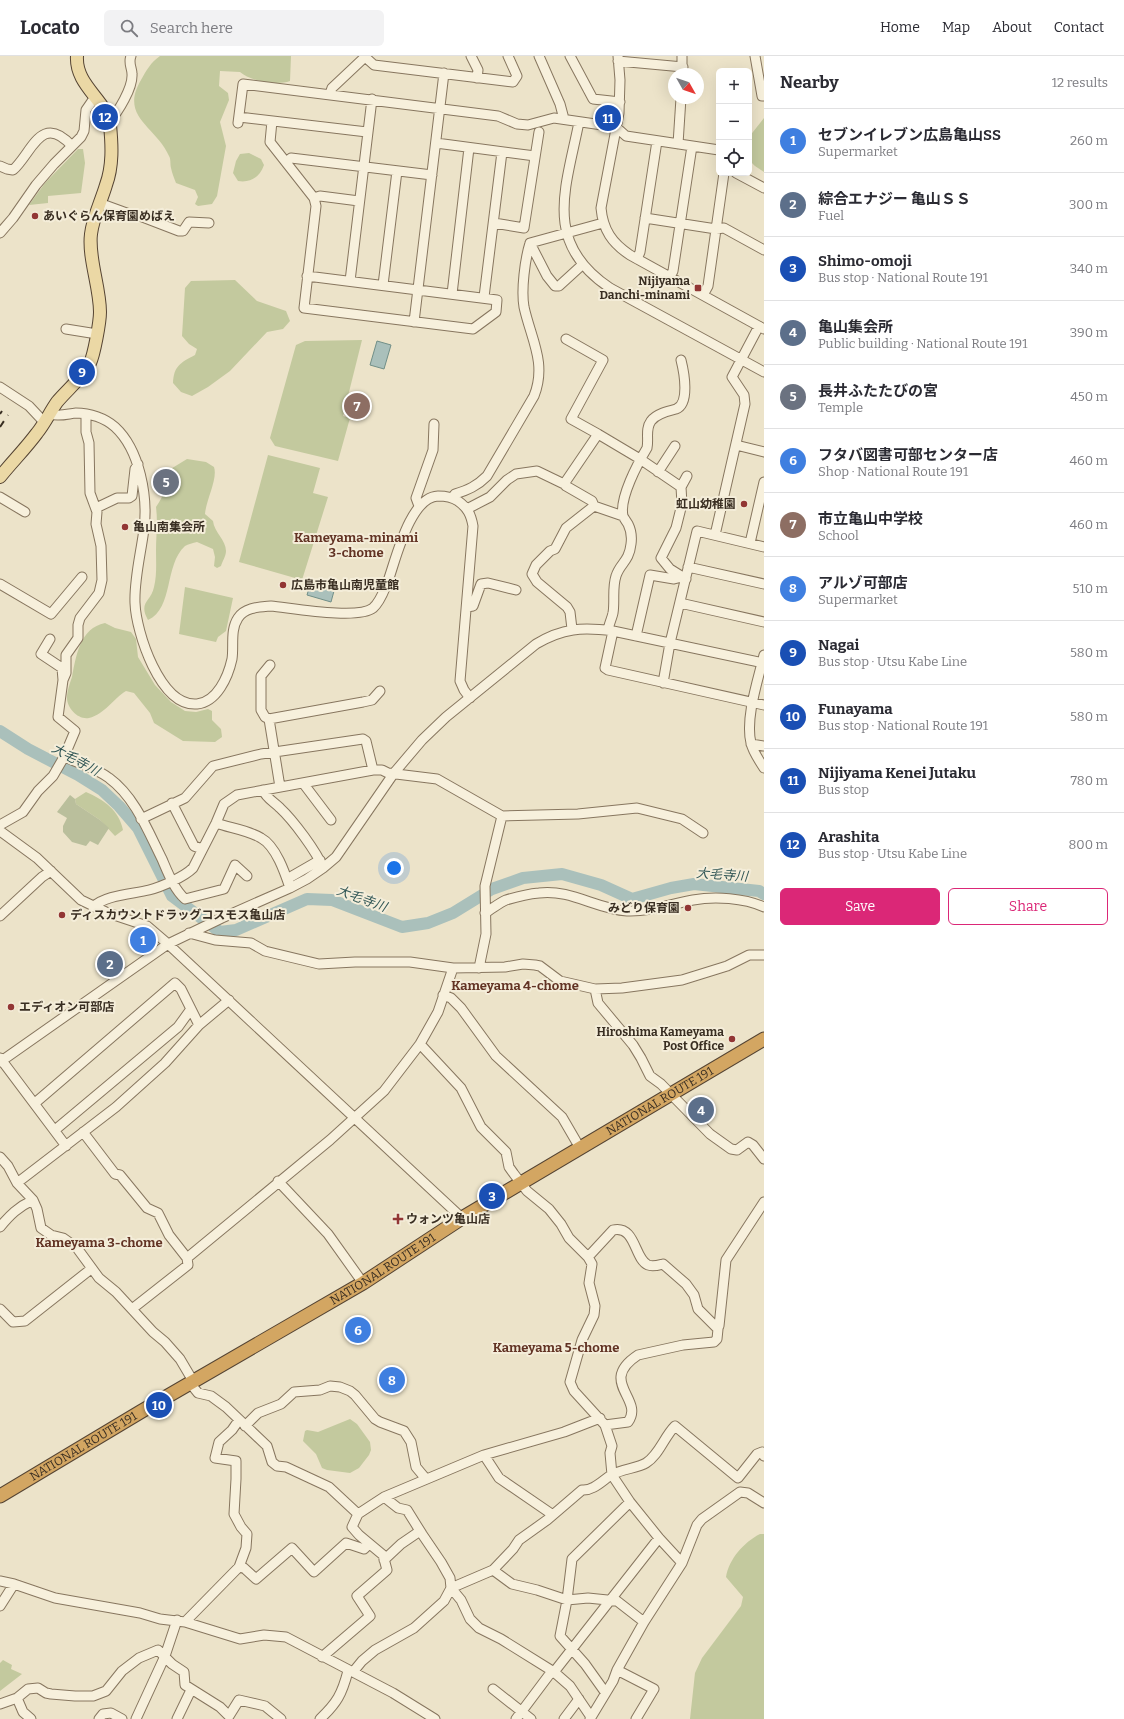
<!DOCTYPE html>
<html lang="en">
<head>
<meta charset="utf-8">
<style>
  body { margin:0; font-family:Bitter,"Noto Sans JP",serif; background:#f2f2f3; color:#2b2b33 }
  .controls { position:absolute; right:12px; top:12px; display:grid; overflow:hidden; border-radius:6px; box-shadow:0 4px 16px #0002 }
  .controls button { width:36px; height:36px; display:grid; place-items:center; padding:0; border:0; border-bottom:1px solid #e1e1e2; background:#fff; color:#2b2b33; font:20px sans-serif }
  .compass { position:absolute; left:668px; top:12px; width:36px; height:36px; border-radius:50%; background:#fff; box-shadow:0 4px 16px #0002; rotate:130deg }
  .you { position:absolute; left:394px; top:812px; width:14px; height:14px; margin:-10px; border:3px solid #fff; border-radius:50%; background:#1a73e8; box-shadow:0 0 0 6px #1a73e833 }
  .badge { display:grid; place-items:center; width:26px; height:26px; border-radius:50%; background:#db2777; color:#fff; font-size:13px; font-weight:700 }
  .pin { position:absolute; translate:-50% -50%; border:2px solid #fff; box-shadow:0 1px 4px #0006 }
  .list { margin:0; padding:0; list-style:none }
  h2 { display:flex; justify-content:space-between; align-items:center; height:52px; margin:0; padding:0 16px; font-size:17px }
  h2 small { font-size:13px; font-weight:400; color:#7c7c81 }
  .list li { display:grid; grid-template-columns:26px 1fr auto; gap:12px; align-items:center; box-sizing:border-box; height:64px; padding:0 16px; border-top:1px solid #e1e1e2 }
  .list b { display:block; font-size:15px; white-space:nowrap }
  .list p { margin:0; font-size:13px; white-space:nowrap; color:#7c7c81 }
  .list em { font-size:13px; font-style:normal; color:#7c7c81 }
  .actions { display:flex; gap:8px; padding:12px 16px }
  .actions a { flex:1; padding:9px 0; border:1px solid #db2777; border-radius:6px; text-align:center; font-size:14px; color:#db2777 }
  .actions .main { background:#db2777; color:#fff }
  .icon { flex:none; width:22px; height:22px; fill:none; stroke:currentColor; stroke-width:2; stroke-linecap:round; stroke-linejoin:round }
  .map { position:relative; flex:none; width:764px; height:1663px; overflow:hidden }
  header { display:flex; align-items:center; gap:24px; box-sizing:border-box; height:56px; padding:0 20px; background:#fff; border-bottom:1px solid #e1e1e2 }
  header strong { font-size:19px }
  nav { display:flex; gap:22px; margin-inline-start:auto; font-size:14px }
  .search { width:280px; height:36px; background:#f2f2f3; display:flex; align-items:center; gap:10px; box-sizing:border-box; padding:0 14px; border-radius:6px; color:#7c7c81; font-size:15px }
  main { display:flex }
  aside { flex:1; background:#fff }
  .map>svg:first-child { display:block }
</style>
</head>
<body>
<header>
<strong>Locato</strong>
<div class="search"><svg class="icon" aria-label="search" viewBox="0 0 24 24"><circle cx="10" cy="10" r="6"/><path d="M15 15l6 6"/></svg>Search here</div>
<nav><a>Home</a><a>Map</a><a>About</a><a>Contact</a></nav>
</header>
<main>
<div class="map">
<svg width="764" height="1663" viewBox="0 0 764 1663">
  <rect width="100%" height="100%" fill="#ece3c9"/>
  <path fill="#c3c99e" d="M160 0H291L290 25C276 30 250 25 240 16L220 15 219 30 228 37 229 44 220 66 226 90 217 140 212 148 198 150 195 148 198 141 195 134 176 127C174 122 172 117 171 112 170 108 171 103 169 100 156 70 119 61 141 24 146 15 151 6 160 0Z
    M764 62V116L755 110 749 104V81Z
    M78 93H83L85 107 81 137 48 140V147L29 149 45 127Z
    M249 97 261 103 264 109C260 121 251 127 238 125L233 117 236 105 240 98Z
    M235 224 257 245 286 255 290 265 283 273 267 276 230 315 208 331 192 340 181 336 173 327C174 310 180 307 195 299L197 293 189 288 182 280 185 232 191 225Z
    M362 284 343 360 350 362 338 405 275 390 270 382 296 289 305 285Z
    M268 399 320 412 313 437 328 441 302 524 239 506Z
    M187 403 206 406 214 411C218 423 206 444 205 458L213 465C214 476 226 484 226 495 226 500 222 506 221 510L217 512 214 510 215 501 213 493 197 486C193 487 188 488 185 490 164 509 174 552 148 564 138 546 151 546 154 531 157 519 156 507 156 494 156 480 158 466 156 451 163 441 170 426 169 414Z
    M185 531 233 542 226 575 218 581 216 586 179 578Z
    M105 567 115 572 131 576 136 583 138 601 155 629 171 646 185 655 196 656 208 653 212 655V664L221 673 222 681 215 686 183 685 154 667 150 657 134 637 126 635C113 643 105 658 89 662 78 664 67 652 67 642 67 635 70 627 72 621 76 600 80 572 105 567Z
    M86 736C104 744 119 754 123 774L115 780 100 764 76 748 75 743Z
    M350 1363 357 1368 370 1386 371 1394 369 1399 359 1412 350 1417 327 1414 322 1412 316 1398 303 1385 305 1375 307 1374 318 1376Z
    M760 1478H764V1663H690L695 1617 702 1602 741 1550 743 1541 726 1521C729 1503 744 1486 760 1478Z
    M3 1604 12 1609 11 1613 22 1618 0 1635V1607Z"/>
  <path fill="#babf9c" d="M70 739 75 743 76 748 100 764 109 772 98 789 90 785 86 790 72 786 63 776V770L67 762 57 756Z"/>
  <path fill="#aac0bb" stroke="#718f88" d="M377 285 391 289 384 313 370 309Z
    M310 529 334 535 331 546 307 539Z"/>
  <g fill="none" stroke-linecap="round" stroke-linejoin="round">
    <path stroke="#aac0bb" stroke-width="12" d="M0 675 28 693 78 719 102 734 119 750 138 772 172 840 220 876 236 874 307 843 332 844 402 871 428 867 453 857 492 833 523 822 562 818 601 829 632 843 671 832 694 828 759 835 764 838"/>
    <defs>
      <path id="minor" d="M471 0 478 14 477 22
        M539 0 560 48 564 63
        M570 0 593 43 620 46
        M618 0 620 24 619 57 601 152C603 174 612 187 630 199L764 273
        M755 0 762 40H764
        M365 1 374 9 513 26 517 20 508 0
        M618 5 683 11
        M682 18V0
        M330 38 332 32 366 0
        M239 61 367 76
        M272 65 270 86 314 142 316 150 304 252 473 273 496 256 497 244 307 220
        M109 66C118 56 133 32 132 18 132 12 128 7 131 0
        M579 66C566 132 542 187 610 232L764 316
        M238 67 243 28 498 60 517 68 528 69 554 62 616 71 626 80 719 94
        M436 87 535 100
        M678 88 681 42
        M286 106 291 102 432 119
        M0 110 7 113 13 114C32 97 41 56 72 90
        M736 117 764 132
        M314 142 320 140 359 145
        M99 147 132 159 140 160 179 175H183L189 166 209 167
        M645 162 716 173 724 172 764 194
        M494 167 524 172 539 76
        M0 177 13 162 36 129 54 108 81 81 84 75 86 54 95 41
        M530 187 547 220 555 230H559L582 209
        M637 203 640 196 657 85
        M670 221 673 215 692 90
        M350 225 372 43
        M383 229 397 115
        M452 238 469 92
        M703 239 708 230 724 117
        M484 241 502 96
        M414 266 444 17
        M66 273 97 278
        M566 283 603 304 571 363 598 378
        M0 331 29 350 44 366
        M49 358C59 361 67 358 76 357 90 357 105 362 115 371 140 394 148 441 144 473 141 497 134 523 135 547 136 576 160 651 197 648 217 646 228 621 232 603 234 590 230 574 238 562 245 551 260 551 271 550 292 552 358 564 373 552 381 545 384 534 388 525 396 503 410 441 438 440 445 440 452 441 458 445 468 452 471 459 473 470L460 625 464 634 470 642
        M736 389 764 396
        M658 416 675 390
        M564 428 566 430 592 445 594 450 566 472 555 493 550 495 536 509 532 518 537 526 567 551 570 556 572 573
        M0 441 25 456
        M452 442 455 438C468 434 477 430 487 420L534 340C547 307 531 283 524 251 521 234 525 203 530 187L603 167
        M419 450 416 442 433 394 434 368
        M594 450 623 460
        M96 452 117 442H129L132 440 135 413 138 408
        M467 453 490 441 507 424 516 418 537 415 564 428 598 378 640 403 681 431
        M715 479 745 348 744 339 732 321 759 270
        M750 487 764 426
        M688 511 764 528
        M686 523 670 513 661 502 676 472 682 448 681 431 687 420
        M0 528 51 558 82 521
        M680 547 764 566
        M467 551 473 550 481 528 488 527 516 534
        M608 574C609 568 612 562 613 557 615 545 612 532 616 520 620 507 629 506 631 488 632 481 631 474 628 468 626 465 624 462 623 460 619 442 638 407 647 392 649 383 645 373 651 365 656 358 668 355 676 353 690 348 684 316 681 304
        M613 575 605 612 608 614 764 649
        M636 580 650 519 674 523 682 521
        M764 599C758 624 745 662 751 687 753 696 759 704 764 712
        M270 609 261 620V654L265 661 269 663 363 646 372 644 380 635
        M63 624 66 617V599L78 582V569L80 562 99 537 102 524 101 490 96 468 97 456 90 437 89 387 86 376V358
        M663 627 670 587 697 475 764 491
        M269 663 280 731
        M751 688 764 690
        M64 701C79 707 96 712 109 722 135 741 148 775 162 803 168 817 174 833 185 843L224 833 235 809 247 820
        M303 727 331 764
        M263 734C266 742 274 746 280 752 293 764 317 796 323 812
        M172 747 194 790 202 793
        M141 763 185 742 213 710 261 698 363 683 366 685 373 714
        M216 767C230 772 248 774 261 782 276 790 285 817 290 832
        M0 769 23 756 38 735 53 720 64 701 75 675 58 661 63 624 62 612 41 598 50 583
        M0 775 37 802 81 844 108 857 147 870 168 888 462 1162
        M287 823 320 804
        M93 851C105 839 133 838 149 834 161 831 184 821 193 812L216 767 224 748 237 739 373 714H382L388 717 437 723 502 760 578 758 637 752 682 763 703 777
        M485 857C492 853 499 847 506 844 516 841 528 838 539 837 571 833 596 853 627 855 649 856 671 848 693 844 715 840 744 842 764 851
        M0 860 42 821 51 815
        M189 877 215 884 251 887 265 895 319 908 355 906H410L453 912 505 911 523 908 535 909 540 910 560 925 595 933 622 932 682 924 727 910 749 899H764
        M479 912 486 878 485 830 502 760
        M595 933 598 947 633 989 641 1002 650 1020 661 1028 710 1078 731 1093 737 1094 748 1086 753 1089 764 1103
        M443 939 451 942 461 952 496 1000 562 1061 580 1092
        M420 988 461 1032 481 1071 506 1096 509 1111 514 1118 527 1135 549 1153 561 1168 569 1182 588 1201 592 1208 589 1227 595 1250 594 1259 582 1284 570 1326 574 1335 605 1369 612 1390 610 1397 612 1419 630 1446 659 1482 682 1507
        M0 1002 66 1090
        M0 1006 168 888 222 862 290 832 307 823 323 812 336 801 394 717 422 684 446 661 536 588C563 572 582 571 613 575L764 607
        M35 1047 175 927 181 933 199 969
        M55 1074 178 971 191 953
        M83 1076 115 1118 120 1119 147 1152 158 1157 169 1179 187 1202 188 1209 132 1253
        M0 1101 8 1110 17 1127 33 1144 37 1153 41 1172 51 1179 63 1182 77 1192 99 1222 116 1236 153 1276 165 1286 180 1303 193 1325
        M278 1125 328 1178 363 1227
        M17 1127 116 1051 165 1007 199 969 229 944
        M0 1171C10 1159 18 1151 33 1144
        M588 1201 613 1174C636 1169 634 1203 648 1209 653 1211 659 1209 663 1208L686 1228 694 1239 698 1253 718 1273 717 1283 714 1286 683 1289 638 1299C597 1326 645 1343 628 1366L605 1369
        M187 1202 330 1084 384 1035 420 988 438 956 453 912
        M0 1253 13 1266 25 1265 91 1213
        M719 1270 726 1204 764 1146
        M190 1327 198 1337 211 1340 226 1351 267 1390 272 1406 277 1410 286 1411 329 1431 358 1458
        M245 1370 258 1357 281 1348 294 1336 320 1334 330 1330 340 1331 350 1335 355 1339 375 1363 380 1366 404 1375 411 1386 416 1411 426 1423
        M484 1399 499 1422 553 1459
        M384 1441 398 1452 407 1454 422 1478 441 1506 450 1522 451 1532 461 1544 470 1563 479 1572 501 1583 554 1616 570 1630 591 1661
        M384 1504 401 1488 420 1475
        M239 1511 244 1512 256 1523 292 1492 314 1516 346 1487 364 1493 369 1488
        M493 1514 512 1528 537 1534 567 1544 588 1542 617 1545 644 1566
        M0 1525 14 1528 55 1542 140 1557 160 1563 185 1566 240 1583 264 1579 286 1581 393 1637 435 1663
        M0 1550 14 1528
        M185 1566 239 1511 246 1492 247 1478 241 1471 234 1458 236 1423V1405L215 1402 219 1386 232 1374 239 1364
        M322 1601 370 1560 357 1540 387 1514 383 1499 359 1479 352 1471 358 1458 384 1441 484 1399 564 1376 600 1362
        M617 1614 654 1633 636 1663
        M353 1616 362 1605 375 1594 414 1572 444 1545 451 1532 493 1514 513 1493 519 1484 547 1464 582 1434C593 1435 602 1425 611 1419 622 1413 638 1412 646 1407 659 1399 664 1381 675 1370L738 1422 757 1398 762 1396 764 1400
        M493 1633 531 1663
        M605 1636 585 1608 560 1580 567 1544 572 1503 630 1446
        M17 1642 23 1656 31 1663
        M0 1648 17 1642 28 1633 38 1632 46 1637 51 1638 75 1640H93L106 1635 122 1615 139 1602 158 1594 172 1608 184 1616 185 1629 220 1651 229 1660 239 1644 265 1650 281 1663
        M99 1663 103 1658 111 1657 122 1663
        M136 1663 165 1600 177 1564
        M177 1663 191 1634
        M320 1663C337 1647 342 1638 348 1615
        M516 1663 549 1619 554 1616 659 1482
        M564 1663 579 1643
        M590 1663 613 1625 617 1614 644 1566 682 1507 697 1469 702 1463 740 1436 748 1437 764 1447"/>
      <path id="major" d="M0 421C12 406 26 392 37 377 45 367 50 356 57 346 68 333 82 322 90 307 94 299 100 266 100 256 100 231 88 202 91 178 93 161 101 146 106 129 113 110 112 89 110 69 107 44 75 30 77 0"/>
      <g id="highway">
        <path id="s1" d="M0 1440 142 1355 363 1227 462 1162 764 983"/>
      </g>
    </defs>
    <use href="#minor" stroke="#87765f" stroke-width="11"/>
    <use href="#major" stroke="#543" stroke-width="14"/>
    <use href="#highway" stroke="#543" stroke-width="15"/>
    <use href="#minor" stroke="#f7f0dc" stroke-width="9"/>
    <use href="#major" stroke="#ebd8a5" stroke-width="12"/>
    <use href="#highway" stroke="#d3a662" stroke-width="13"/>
    <path stroke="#392e22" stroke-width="2" stroke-dasharray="7 7" stroke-linecap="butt" d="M0 358 2 355
      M0 371 8 359"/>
  </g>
  <g fill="#923634" stroke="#f4edd9" stroke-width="1.5">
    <circle cx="35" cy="160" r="4"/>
    <rect x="694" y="228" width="8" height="8" rx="2"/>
    <circle cx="744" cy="448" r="4"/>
    <circle cx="125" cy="471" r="4"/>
    <circle cx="283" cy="529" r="4"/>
    <circle cx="688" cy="852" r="4"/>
    <circle cx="62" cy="859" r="4"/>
    <circle cx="11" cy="951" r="4"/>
    <circle cx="732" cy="983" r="4"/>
    <path d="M396 1157h4v4h4v4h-4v4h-4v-4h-4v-4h4z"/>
  </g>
  <g text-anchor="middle" stroke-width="4" stroke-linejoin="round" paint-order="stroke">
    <g font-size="12" font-weight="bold" fill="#392e22" stroke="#f4edd9" text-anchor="start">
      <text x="43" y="164">あいぐらん保育園めばえ</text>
      <text x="690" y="229" text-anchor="end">Nijiyama<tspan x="690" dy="14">Danchi-minami</tspan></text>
      <text x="736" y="452" text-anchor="end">虹山幼稚園</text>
      <text x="133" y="475">亀山南集会所</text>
      <text x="291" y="533">広島市亀山南児童館</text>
      <text x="680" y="856" text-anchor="end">みどり保育園</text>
      <text x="70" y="863">ディスカウントドラッグコスモス亀山店</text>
      <text x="19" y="955">エディオン可部店</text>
      <text x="724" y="980" text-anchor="end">Hiroshima Kameyama<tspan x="724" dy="14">Post Office</tspan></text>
      <text x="406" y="1167">ウォンツ亀山店</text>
    </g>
    <g font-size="12" fill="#392e22" stroke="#f4edd9">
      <text dy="4" stroke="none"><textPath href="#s1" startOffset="769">NATIONAL ROUTE 191</textPath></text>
      <text dy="4" stroke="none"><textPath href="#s1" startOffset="445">NATIONAL ROUTE 191</textPath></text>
      <text dy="4" stroke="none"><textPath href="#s1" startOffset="97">NATIONAL ROUTE 191</textPath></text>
    </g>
    <g font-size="13" font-weight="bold" fill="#623324" stroke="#f4edd9">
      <text x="356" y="486">Kameyama-minami<tspan x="356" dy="15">3-chome</tspan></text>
      <text x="515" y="934">Kameyama 4-chome</text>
      <text x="99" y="1191">Kameyama 3-chome</text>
      <text x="556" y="1296">Kameyama 5-chome</text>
    </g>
    <g font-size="13" font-style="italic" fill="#325756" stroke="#f4edd9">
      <text transform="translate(76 703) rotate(29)" y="5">大毛寺川</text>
      <text transform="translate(722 818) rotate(4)" y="5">大毛寺川</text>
      <text transform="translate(362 842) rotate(20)" y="5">大毛寺川</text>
    </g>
  </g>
</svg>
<div class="controls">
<button>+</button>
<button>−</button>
<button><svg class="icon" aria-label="locate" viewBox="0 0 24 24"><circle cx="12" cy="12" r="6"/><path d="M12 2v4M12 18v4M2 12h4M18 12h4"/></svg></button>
</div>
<svg class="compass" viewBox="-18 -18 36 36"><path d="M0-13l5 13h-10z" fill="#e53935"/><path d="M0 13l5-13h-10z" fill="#7c7c81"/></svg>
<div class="you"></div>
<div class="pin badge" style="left:143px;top:884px;background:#3f7fe0">1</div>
<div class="pin badge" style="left:110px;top:908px;background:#5c6f8a">2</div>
<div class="pin badge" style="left:492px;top:1140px;background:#1a4fb4">3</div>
<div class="pin badge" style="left:701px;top:1054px;background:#5c6f8a">4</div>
<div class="pin badge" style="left:166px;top:426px;background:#6b7280">5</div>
<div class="pin badge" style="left:358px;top:1274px;background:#3f7fe0">6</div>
<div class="pin badge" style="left:357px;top:350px;background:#8d6e63">7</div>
<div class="pin badge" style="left:392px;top:1324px;background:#3f7fe0">8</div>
<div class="pin badge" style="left:82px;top:316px;background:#1a4fb4">9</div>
<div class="pin badge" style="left:159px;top:1349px;background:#1a4fb4">10</div>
<div class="pin badge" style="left:608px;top:62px;background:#1a4fb4">11</div>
<div class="pin badge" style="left:105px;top:61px;background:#1a4fb4">12</div>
</div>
<aside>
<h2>Nearby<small>12 results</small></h2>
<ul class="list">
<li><span class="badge" style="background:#3f7fe0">1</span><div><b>セブンイレブン広島亀山SS</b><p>Supermarket</p></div><em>260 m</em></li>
<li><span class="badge" style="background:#5c6f8a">2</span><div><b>綜合エナジー 亀山ＳＳ</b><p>Fuel</p></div><em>300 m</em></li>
<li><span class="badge" style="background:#1a4fb4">3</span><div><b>Shimo-omoji</b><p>Bus stop · National Route 191</p></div><em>340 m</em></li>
<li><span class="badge" style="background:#5c6f8a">4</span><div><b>亀山集会所</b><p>Public building · National Route 191</p></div><em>390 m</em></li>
<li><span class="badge" style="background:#6b7280">5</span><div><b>長井ふたたびの宮</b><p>Temple</p></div><em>450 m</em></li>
<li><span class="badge" style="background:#3f7fe0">6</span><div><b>フタバ図書可部センター店</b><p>Shop · National Route 191</p></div><em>460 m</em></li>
<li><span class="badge" style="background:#8d6e63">7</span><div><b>市立亀山中学校</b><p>School</p></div><em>460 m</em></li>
<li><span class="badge" style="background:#3f7fe0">8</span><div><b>アルゾ可部店</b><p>Supermarket</p></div><em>510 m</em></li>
<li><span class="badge" style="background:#1a4fb4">9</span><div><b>Nagai</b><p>Bus stop · Utsu Kabe Line</p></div><em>580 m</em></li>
<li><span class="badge" style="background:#1a4fb4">10</span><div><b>Funayama</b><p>Bus stop · National Route 191</p></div><em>580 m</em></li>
<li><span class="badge" style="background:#1a4fb4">11</span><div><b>Nijiyama Kenei Jutaku</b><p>Bus stop</p></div><em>780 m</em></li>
<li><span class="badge" style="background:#1a4fb4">12</span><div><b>Arashita</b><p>Bus stop · Utsu Kabe Line</p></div><em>800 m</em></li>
</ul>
<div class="actions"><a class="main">Save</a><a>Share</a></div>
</aside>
</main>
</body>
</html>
